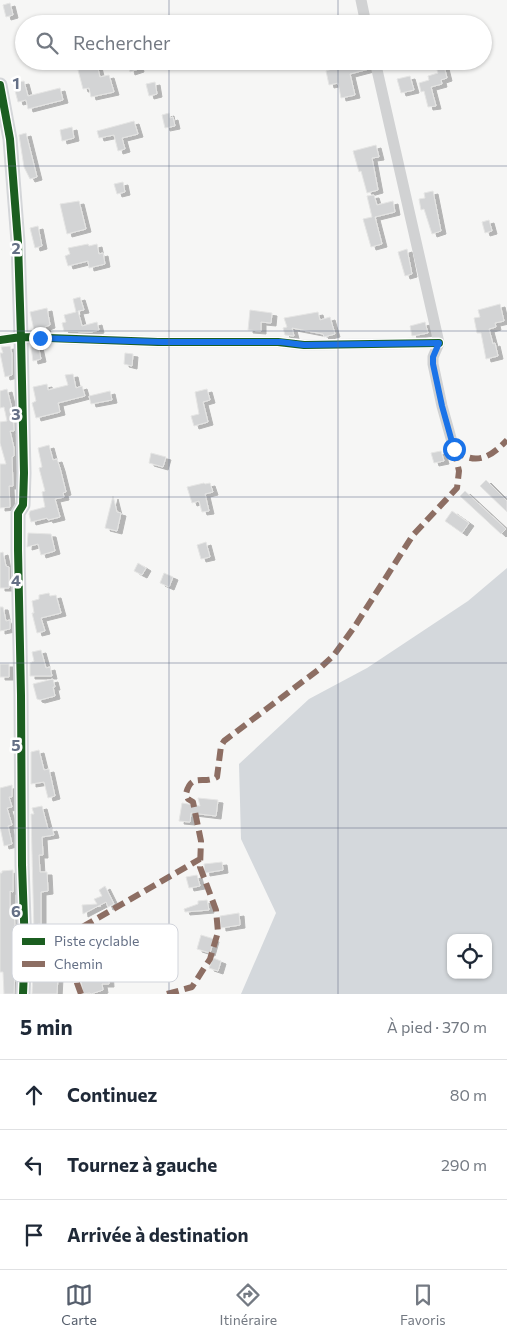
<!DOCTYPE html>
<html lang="fr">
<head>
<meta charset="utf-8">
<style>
  body { margin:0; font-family:Commissioner,sans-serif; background:#f2f2f3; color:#1f2937 }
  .controls { position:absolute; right:15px; bottom:15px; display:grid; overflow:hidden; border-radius:10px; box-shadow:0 1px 4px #0004 }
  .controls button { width:45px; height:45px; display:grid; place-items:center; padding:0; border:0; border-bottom:1px solid #e0e1e3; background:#fff; color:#1f2937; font:25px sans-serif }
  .stop { position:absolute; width:15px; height:15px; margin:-11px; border:4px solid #1a73e8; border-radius:50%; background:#fff }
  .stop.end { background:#1a73e8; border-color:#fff; box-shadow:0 1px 5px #0008 }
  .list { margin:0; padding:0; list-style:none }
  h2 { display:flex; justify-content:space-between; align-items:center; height:65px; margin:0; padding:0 20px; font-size:21px }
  h2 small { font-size:16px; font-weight:400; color:#747a83 }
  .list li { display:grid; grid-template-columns:32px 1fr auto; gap:15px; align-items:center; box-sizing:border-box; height:70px; padding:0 20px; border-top:1px solid #e0e1e3 }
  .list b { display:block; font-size:19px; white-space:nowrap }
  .list em { font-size:16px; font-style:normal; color:#747a83 }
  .icon { flex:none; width:28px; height:28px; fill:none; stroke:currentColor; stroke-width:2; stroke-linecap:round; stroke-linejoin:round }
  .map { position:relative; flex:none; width:507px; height:994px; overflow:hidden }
  .search { position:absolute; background:#fff; box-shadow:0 1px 4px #0004; left:15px; right:15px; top:15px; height:55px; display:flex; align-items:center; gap:12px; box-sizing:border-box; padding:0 18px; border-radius:28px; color:#747a83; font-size:19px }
  .sheet { height:275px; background:#fff }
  nav { display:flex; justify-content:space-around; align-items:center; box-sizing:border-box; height:70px; border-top:1px solid #e0e1e3; background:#fff; font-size:14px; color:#747a83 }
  nav a { display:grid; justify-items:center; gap:2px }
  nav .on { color:#555e6c }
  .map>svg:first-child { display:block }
</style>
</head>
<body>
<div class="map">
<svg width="507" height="994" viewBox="0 0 507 994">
  <defs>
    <filter id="shadow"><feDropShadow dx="5" dy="3" stdDeviation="0" flood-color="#0004"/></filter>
  </defs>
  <rect width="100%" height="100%" fill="#f6f6f5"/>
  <path fill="#d4d8dc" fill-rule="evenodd" d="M507 568V994H241L276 913 241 839 239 764 309 699 367 668 468 601ZM451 938H488V975H451Z"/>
  <path fill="#d3d4d5" stroke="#e5e5e4" filter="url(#shadow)" d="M10 3 13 15 6 17 3 5Z
    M127 61H137L139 69 130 72Z
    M352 61H367L369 69 350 74 355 95 341 98 338 83 329 85 326 71 341 66V64Z
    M443 62 447 78 441 80 442 84 431 87 436 106 428 107 424 91 421 92 419 83 429 80 428 76 438 73 435 64Z
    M97 65 100 77 109 75 114 92 91 97 89 88 83 89 78 70Z
    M410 76 414 90 401 93 397 79Z
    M24 81 28 96 60 88 63 100 28 109 26 100 18 102 13 83Z
    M155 82 157 94 149 96 146 84Z
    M169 113 170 118 173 117 175 126 165 128 162 115Z
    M134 121 138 134 122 138 125 149 118 151 114 135 99 138 97 131Z
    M72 127 74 138 62 141 60 130Z
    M26 133 37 177 30 179 24 167 19 135Z
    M376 145 379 157 372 158 378 190 367 193 361 171 359 172 353 151Z
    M123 182 125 192 117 194 114 184Z
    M433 191 441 231 432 234 424 209 421 210 419 199 425 198 424 193Z
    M374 195 377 205 393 201 395 212 375 217 382 244 371 247 363 219 372 217 367 196Z
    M79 201 86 229 67 234 60 204Z
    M489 220 492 231 485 233 482 222Z
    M38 226 42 246 35 248 30 228Z
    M88 244 89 246 97 244 99 254 103 253 105 264 89 268 88 261 68 266 65 256 70 254 68 248Z
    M407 249 412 274 405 276 398 252Z
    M80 297 84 310 78 311 82 326 97 322 99 330 91 332 64 331 62 323 66 322 64 315 76 312 73 299Z
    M500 304 504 321 495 323 496 327 489 329 493 344 495 343 498 356 486 359 481 333H477L474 318 480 317 478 310Z
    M47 308 50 325 45 327 46 329 34 330 30 312Z
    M250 310 272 313 271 323 261 322V331L248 330Z
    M318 312 320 320 330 317 335 334 324 337 323 334 292 328 294 336 285 335 283 328 287 327 284 318Z
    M425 322 428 333 412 336 410 326Z
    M38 345 41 359 33 361 31 347Z
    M10 346 12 354V375L5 377 0 353H3L1 347Z
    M125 353 133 354 132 366 124 364Z
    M73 374 76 388 82 386 85 396 58 403 60 412 36 418 32 403 36 401 33 387 47 384 48 390 68 385 65 375Z
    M7 389 12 409 13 408 14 431H10L14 448V456L12 457 13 486H9L10 507 0 508V464H6L0 443V422L7 421 4 407 0 408V391Z
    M207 389 210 400 203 402 208 422 194 426 191 416 199 414 195 392Z
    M110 391 112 400 91 404 89 396Z
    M49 445 53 460 57 459 60 468 66 492 63 493 64 497 55 499 60 517 48 520 47 518 31 522 29 514 30 511 45 507 42 492 45 491 39 468 42 467 38 448Z
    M441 451 444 461 434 463 431 453Z
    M151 453 166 457 163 467 149 463Z
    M486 480 507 501V512L480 486Z
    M204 483 205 484 210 483 213 492 205 494 209 511 202 512 199 501 192 503 187 487Z
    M465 491 506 529 501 534 460 496Z
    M113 496 117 512 121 513 117 531 105 528Z
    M452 511 469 523 462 533 445 521Z
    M28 533 51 534 55 551 41 555 38 544 27 547Z
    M206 542 210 557 201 559 197 545Z
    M3 552 6 566 9 567V588H0V553Z
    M138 563 146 568 142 575 134 571Z
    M164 573 173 577 169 587 160 583Z
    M49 593 50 596 56 595 61 613 41 618 45 631 37 633 32 613H34L32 601 39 599V595Z
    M0 607H3L6 621 10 620V629L0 631Z
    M41 650 46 668 50 667 52 676H30V663L34 661 32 652Z
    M0 664H9V677H0Z
    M53 679 55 687H53L55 696 40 700 37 699 33 684Z
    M39 750 44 770 49 769 55 796 48 798 44 782 31 784V752Z
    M12 785V797H9L12 807 7 808 12 825 8 826 12 844 4 846 0 827V788Z
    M198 798 218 800 216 816 191 813 190 822 179 821 182 803 200 806Z
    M42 806 48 829 52 828 54 835 42 837 43 855H39L40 872H47L48 891 41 892V924H38L40 932H34L31 814H34L32 808Z
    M222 862 223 870 205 873 204 864Z
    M13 870V892L10 891V908H14L16 948 14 994H4L3 972H0V873H2V871Z
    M197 875 200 886 189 888 186 877Z
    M105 886 114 904 108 907 106 902 83 914 82 905 97 904 94 899 102 896 99 890Z
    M207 900 209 910 185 912 184 909 198 904V901Z
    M239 913 240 925 221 928 220 916Z
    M201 935 214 939 210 953 197 949Z
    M107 942 112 961 109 962 110 968 108 969 109 984H102L103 990 91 994 90 993 83 994 81 981H78L77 966 95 964 93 950 88 951V944Z
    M213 958 221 961 218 971 209 968Z
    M50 965 51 975 58 976 57 994H32L33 972H38L37 966Z"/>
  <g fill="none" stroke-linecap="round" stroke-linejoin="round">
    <path stroke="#d1d2d3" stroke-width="11" d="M361 0 366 24
      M375 61 439 343 433 357V364L442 406 454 449
      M0 340 21 337 158 342H278L304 345 439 343"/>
    <path stroke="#d4d6d9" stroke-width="15" d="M0 85 10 139 18 242 21 337 24 473 23 505 18 513V550L21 695 22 865 25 948 23 994"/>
    <path stroke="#8d6e63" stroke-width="6" stroke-dasharray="12 6" stroke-linecap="butt" d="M454 449C475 467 491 457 507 440
      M81 994 77 983 75 966 81 954 77 937 79 929 200 859
      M167 994 192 987 210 959 218 932 216 910 200 867 201 841 193 802 188 799 186 794C191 772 203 785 217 777L221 746 224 741 318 670 334 655 355 626 413 535 457 488 459 471 454 449"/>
    <defs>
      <path id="cycleway" d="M0 85 10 139 18 242 21 337 24 473 23 505 18 513V550L21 695 22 865 25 948 23 994
        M0 340 21 337 158 342H278L304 345 439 343"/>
    </defs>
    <use href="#cycleway" stroke="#fff" stroke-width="11"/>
    <use href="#cycleway" stroke="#1b5e20" stroke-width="8"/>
  </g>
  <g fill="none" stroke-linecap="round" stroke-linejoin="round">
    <path stroke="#1a73e8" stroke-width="6" d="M40 338 162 342H281L304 345 439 343 433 357V364L442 406 454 449"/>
  </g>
  <path fill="none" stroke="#657086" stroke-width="1" stroke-opacity="0.55" d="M169 0V24M338 0V24M169 61V994M338 61V994M0 166H507M0 331H507M0 497H507M0 663H507M0 828H507"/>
  <rect x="12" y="924" width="166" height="58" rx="8" fill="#fff" stroke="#d1d4db" stroke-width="1"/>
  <rect x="22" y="938" width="23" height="7" fill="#1b5e20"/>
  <rect x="22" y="961" width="23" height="6" fill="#8d6e63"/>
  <g font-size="14" fill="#657086">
    <text x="54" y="946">Piste cyclable</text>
    <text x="54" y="969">Chemin</text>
  </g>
  <g font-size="16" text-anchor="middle" font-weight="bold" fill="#657086" stroke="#fff" stroke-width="5" stroke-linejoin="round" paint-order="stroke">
    <text x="16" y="89">1</text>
    <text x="16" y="254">2</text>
    <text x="16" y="420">3</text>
    <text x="16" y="586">4</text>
    <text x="16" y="751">5</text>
    <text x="16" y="917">6</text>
  </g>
</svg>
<div class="controls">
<button><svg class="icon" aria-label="locate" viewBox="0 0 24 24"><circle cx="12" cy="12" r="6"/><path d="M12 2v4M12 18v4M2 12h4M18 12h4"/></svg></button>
</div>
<div class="stop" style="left:454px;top:449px"></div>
<div class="stop end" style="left:40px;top:338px"></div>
<div class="search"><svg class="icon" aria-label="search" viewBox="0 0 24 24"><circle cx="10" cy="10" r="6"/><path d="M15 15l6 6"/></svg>Rechercher</div>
</div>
<section class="sheet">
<h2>5 min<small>À pied · 370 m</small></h2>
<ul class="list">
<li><svg class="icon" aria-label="ahead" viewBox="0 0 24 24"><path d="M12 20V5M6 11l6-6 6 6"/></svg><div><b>Continuez</b></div><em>80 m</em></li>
<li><svg class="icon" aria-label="left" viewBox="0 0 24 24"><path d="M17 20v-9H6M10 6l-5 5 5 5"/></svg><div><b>Tournez à gauche</b></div><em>290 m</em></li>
<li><svg class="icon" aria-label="arrive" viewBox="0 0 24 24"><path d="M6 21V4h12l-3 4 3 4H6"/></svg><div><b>Arrivée à destination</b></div></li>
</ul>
</section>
<nav>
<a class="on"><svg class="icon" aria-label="map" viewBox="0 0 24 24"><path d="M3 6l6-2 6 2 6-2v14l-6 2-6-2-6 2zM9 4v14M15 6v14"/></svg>Carte</a>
<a><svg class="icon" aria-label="directions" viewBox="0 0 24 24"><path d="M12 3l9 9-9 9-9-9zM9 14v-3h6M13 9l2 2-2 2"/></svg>Itinéraire</a>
<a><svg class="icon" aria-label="saved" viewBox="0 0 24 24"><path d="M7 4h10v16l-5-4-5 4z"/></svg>Favoris</a>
</nav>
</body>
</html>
